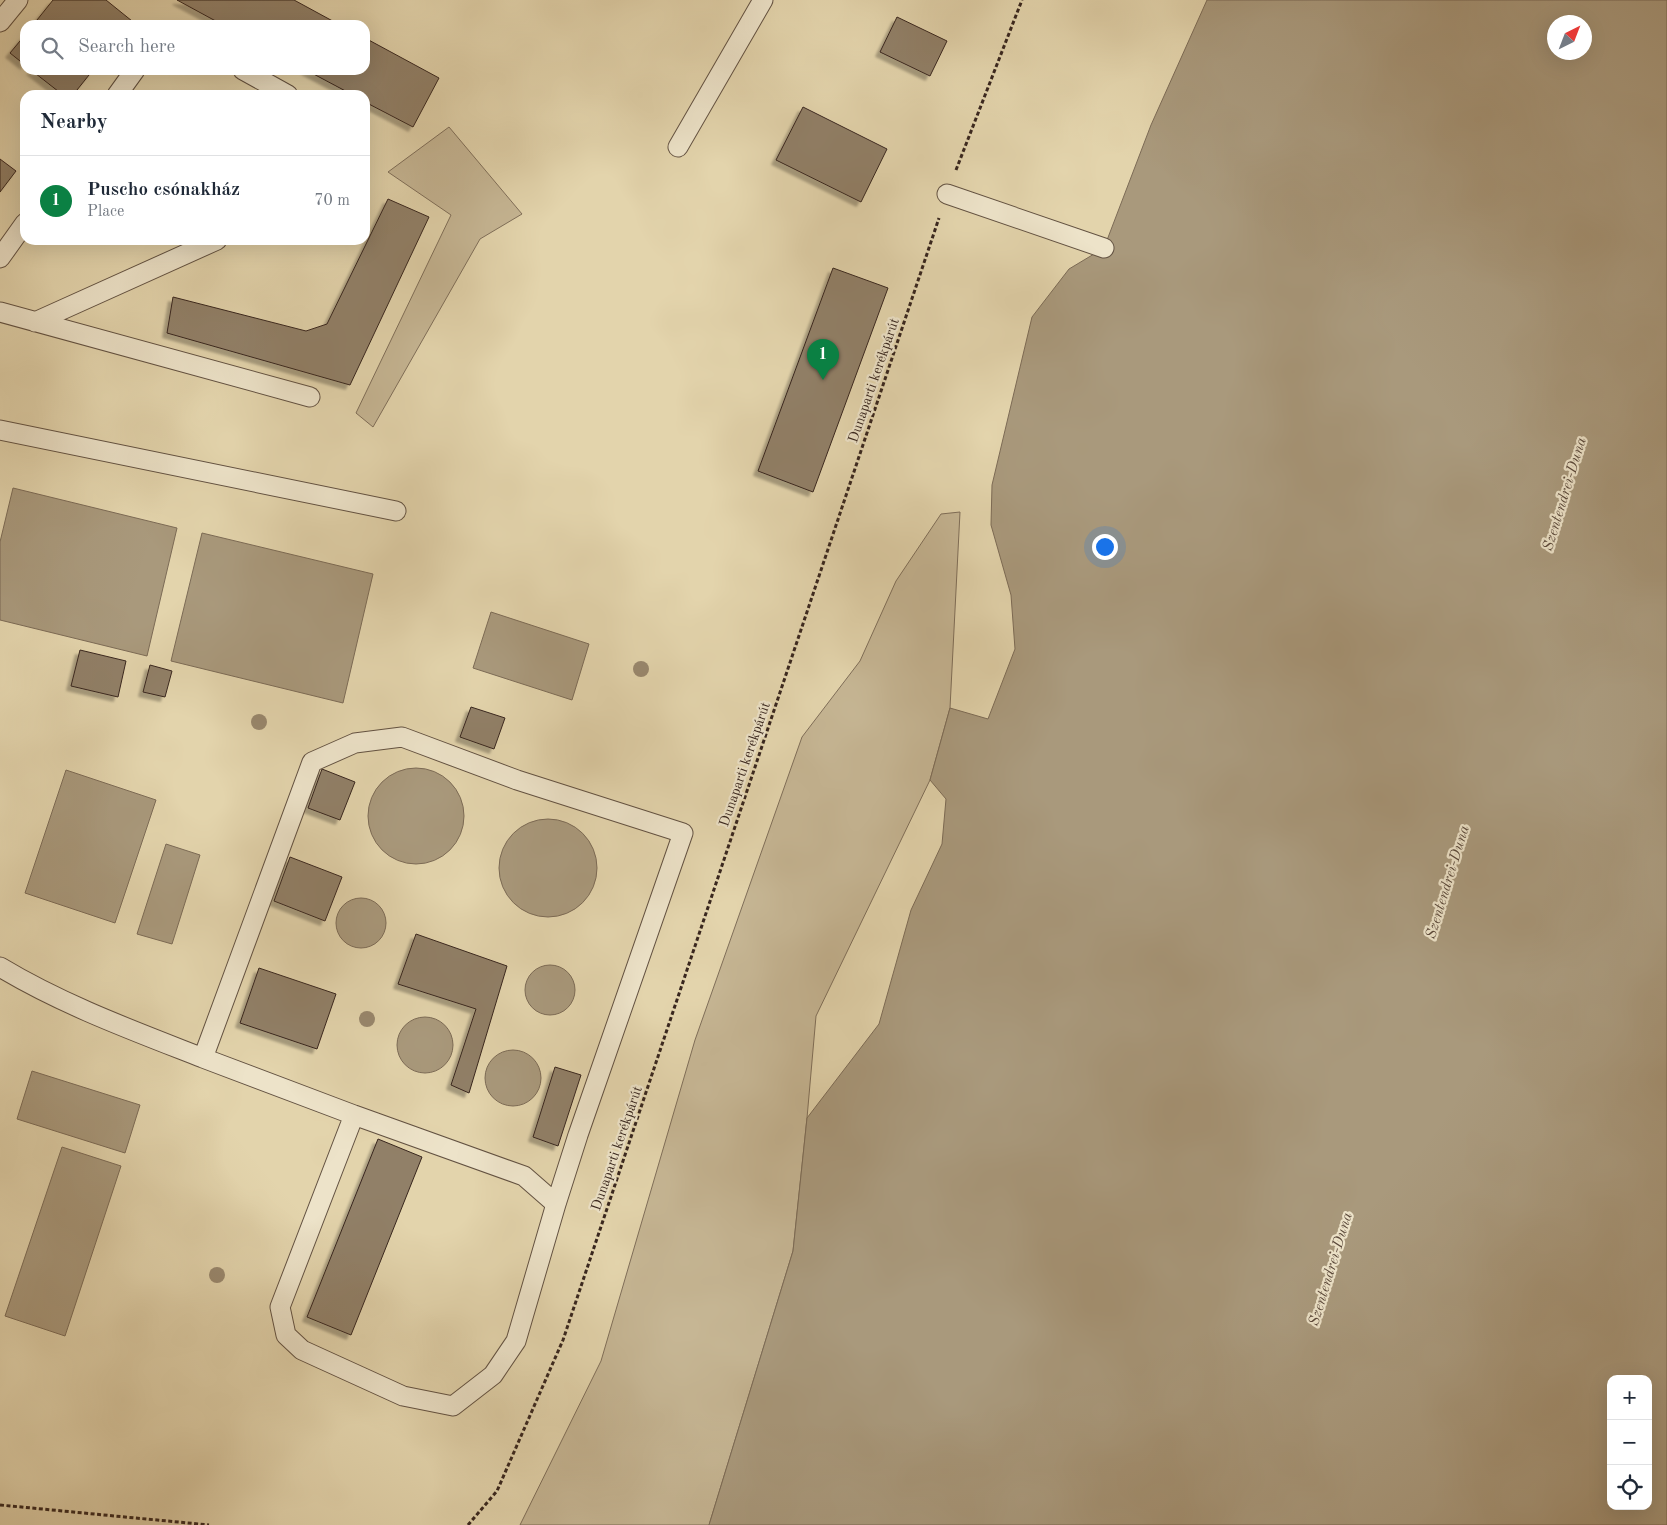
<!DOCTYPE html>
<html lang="en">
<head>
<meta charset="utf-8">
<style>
  body { margin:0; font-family:"Old Standard TT",serif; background:#f6f6f7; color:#1f2937 }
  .controls { position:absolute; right:15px; bottom:15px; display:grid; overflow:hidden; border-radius:10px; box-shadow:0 5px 20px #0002 }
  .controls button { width:45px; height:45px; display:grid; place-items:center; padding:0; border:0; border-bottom:1px solid #e0e1e3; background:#fff; color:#1f2937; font:25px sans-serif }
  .compass { position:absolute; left:1547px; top:15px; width:45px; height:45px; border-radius:50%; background:#fff; box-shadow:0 5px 20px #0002; rotate:42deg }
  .you { position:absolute; left:1104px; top:546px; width:18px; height:18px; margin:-12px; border:4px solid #fff; border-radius:50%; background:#1a73e8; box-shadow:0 0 0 8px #1a73e833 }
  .badge { display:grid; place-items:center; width:32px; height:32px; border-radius:50%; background:#0b8043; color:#fff; font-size:16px; font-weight:700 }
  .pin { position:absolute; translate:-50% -41px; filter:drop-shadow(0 1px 2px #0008) }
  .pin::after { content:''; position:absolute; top:26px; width:18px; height:15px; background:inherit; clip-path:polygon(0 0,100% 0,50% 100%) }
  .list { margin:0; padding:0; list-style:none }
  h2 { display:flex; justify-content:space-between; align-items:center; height:65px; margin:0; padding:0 20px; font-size:21px }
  h2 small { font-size:16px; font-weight:400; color:#747a83 }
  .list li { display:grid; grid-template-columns:32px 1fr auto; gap:15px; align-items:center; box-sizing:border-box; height:90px; padding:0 20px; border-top:1px solid #e0e1e3 }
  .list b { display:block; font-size:19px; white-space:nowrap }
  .list p { margin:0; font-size:16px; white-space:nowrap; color:#747a83 }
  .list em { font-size:16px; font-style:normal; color:#747a83 }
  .icon { flex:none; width:28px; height:28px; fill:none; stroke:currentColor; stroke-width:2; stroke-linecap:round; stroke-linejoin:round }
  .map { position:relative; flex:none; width:1667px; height:1525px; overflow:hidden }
  .search { position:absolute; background:#fff; box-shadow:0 5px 20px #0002; left:20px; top:20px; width:350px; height:55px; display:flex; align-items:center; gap:12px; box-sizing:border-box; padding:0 18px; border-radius:15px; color:#747a83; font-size:19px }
  .panel { position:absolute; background:#fff; box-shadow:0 5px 20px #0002; left:20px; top:90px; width:350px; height:155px; border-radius:15px }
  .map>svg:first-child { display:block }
</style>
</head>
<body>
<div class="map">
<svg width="1667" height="1525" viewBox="0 0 1667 1525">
  <defs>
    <filter id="shadow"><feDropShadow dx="-4.5" dy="4.5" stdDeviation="1" flood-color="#0004"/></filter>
  </defs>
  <rect width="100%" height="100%" fill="#e3d4ac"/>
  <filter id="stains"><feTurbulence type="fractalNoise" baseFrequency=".004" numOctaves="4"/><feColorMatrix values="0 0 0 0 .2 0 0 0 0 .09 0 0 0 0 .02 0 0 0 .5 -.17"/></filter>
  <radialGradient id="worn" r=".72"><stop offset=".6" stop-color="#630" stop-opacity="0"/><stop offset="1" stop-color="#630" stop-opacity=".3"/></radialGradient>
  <path fill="#c6b694" stroke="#7f6e59" d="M449 127 522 214 480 239 373 427 356 413 451 215 388 172Z
    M960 512 950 708 930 780 816 1016 807 1118 793 1251 709 1525H520L601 1361 695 1040 802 737 860 661 896 581 941 514Z"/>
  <path fill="#a9997c" stroke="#7c6b56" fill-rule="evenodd" d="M1207 0H1667V1525H709L793 1251 807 1118 879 1024 911 910 942 844 946 799 930 780 950 708 988 719 1015 649 1011 595 991 525 992 485 1032 317 1069 269 1104 248 1151 125ZM1554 22H1584V52H1554ZM1611 1379H1648V1506H1611Z
    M13 488 177 528 147 656 0 620V542Z
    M202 533 373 574 343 703 171 661Z
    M491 612 589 644 572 700 473 668Z
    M368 816a48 48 0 1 1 96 0a48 48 0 1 1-96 0Z
    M66 770 156 800 115 923 25 893Z
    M499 868a49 49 0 1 1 98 0a49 49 0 1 1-98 0Z
    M166 844 200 855 172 944 137 934Z
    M336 923a25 25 0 1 1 50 0a25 25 0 1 1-50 0Z
    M525 990a25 25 0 1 1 50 0a25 25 0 1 1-50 0Z
    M397 1045a28 28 0 1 1 56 0a28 28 0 1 1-56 0Z
    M485 1078a28 28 0 1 1 56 0a28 28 0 1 1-56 0Z
    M32 1071 140 1105 125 1153 17 1119Z
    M62 1147 121 1166 65 1336 5 1316Z"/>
  <path fill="#918068" stroke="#38261e" filter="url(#shadow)" d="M53 0H106L132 21 128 25H33Z
    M177 0H294L340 25H223Z
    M897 17 947 41 930 76 880 52Z
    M25 35V65L10 53Z
    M365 38 439 78 413 127 365 102V95H353L306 70H365Z
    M31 70H93L73 95H63Z
    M803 107 887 149 861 202 776 160Z
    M0 159 16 171 0 192Z
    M388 199 429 217 350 385 167 333 173 297 306 331 327 324Z
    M833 268 888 288 813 492 758 471Z
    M80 650 126 661 118 697 71 686Z
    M150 665 172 671 165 697 143 692Z
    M471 707 505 718 494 749 460 737Z
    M322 769 355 782 340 820 308 808Z
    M290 857 342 877 325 921 274 901Z
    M416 934 507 966 469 1093 451 1085 476 1009 398 984Z
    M259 968 336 994 317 1049 240 1023Z
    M555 1067 581 1075 558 1146 533 1137Z
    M378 1139 422 1157 351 1335 307 1317Z"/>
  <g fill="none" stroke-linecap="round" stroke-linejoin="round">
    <defs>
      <path id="lane" d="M0 22 18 0
        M243 70 288 95
        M117 95 135 70
        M678 147 763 0
        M947 194 1104 248
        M0 258 25 223
        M0 312 310 397
        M35 322 217 240
        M0 430 396 511
        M0 967C63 1005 134 1031 203 1058
        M354 1115 524 1176 556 1204 516 1341 493 1375 453 1406 403 1396 302 1350 286 1335 280 1307 354 1115 203 1058 312 762 355 743 402 737 517 780 683 833 578 1135 556 1204"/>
    </defs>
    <use href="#lane" stroke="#635242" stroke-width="21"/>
    <path stroke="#38261e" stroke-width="3" stroke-dasharray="4 2.5" stroke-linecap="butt" d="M956 170 1022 0
      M0 1505 209 1525
      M468 1525 497 1491 563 1340 939 218"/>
    <use href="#lane" stroke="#ede3c9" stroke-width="19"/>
  </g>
  <g fill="#99886e">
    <circle cx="641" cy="669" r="8"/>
    <circle cx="259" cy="722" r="8"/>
    <circle cx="367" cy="1019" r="8"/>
    <circle cx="217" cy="1275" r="8"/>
  </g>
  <g text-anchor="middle" stroke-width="4.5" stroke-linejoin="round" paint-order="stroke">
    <g font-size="14" fill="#38261e" stroke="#ede3c9">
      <text transform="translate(873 380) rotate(-71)" y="5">Dunaparti kerékpárút</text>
      <text transform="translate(744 764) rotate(-71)" y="5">Dunaparti kerékpárút</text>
      <text transform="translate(616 1148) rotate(-71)" y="5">Dunaparti kerékpárút</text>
    </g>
    <g font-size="15" font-style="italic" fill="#5a483a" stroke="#ede3c9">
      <text transform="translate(1564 494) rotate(-73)" y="5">Szentendrei-Duna</text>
      <text transform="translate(1447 882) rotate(-73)" y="5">Szentendrei-Duna</text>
      <text transform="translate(1330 1269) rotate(-73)" y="5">Szentendrei-Duna</text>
    </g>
  </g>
  <rect width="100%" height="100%" filter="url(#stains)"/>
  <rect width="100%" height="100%" fill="url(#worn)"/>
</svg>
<div class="controls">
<button>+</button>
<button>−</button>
<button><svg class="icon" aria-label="locate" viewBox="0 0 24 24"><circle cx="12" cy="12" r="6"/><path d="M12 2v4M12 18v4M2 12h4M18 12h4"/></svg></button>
</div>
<svg class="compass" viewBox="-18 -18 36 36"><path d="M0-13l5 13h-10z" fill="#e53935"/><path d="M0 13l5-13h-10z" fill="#747a83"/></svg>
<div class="you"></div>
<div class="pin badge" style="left:823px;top:380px">1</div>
<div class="search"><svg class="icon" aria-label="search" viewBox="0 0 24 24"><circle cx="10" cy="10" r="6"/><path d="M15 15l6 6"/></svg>Search here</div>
<section class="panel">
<h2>Nearby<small></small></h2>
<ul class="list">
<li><span class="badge">1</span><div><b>Puscho csónakház</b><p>Place</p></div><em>70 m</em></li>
</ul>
</section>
</div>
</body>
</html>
